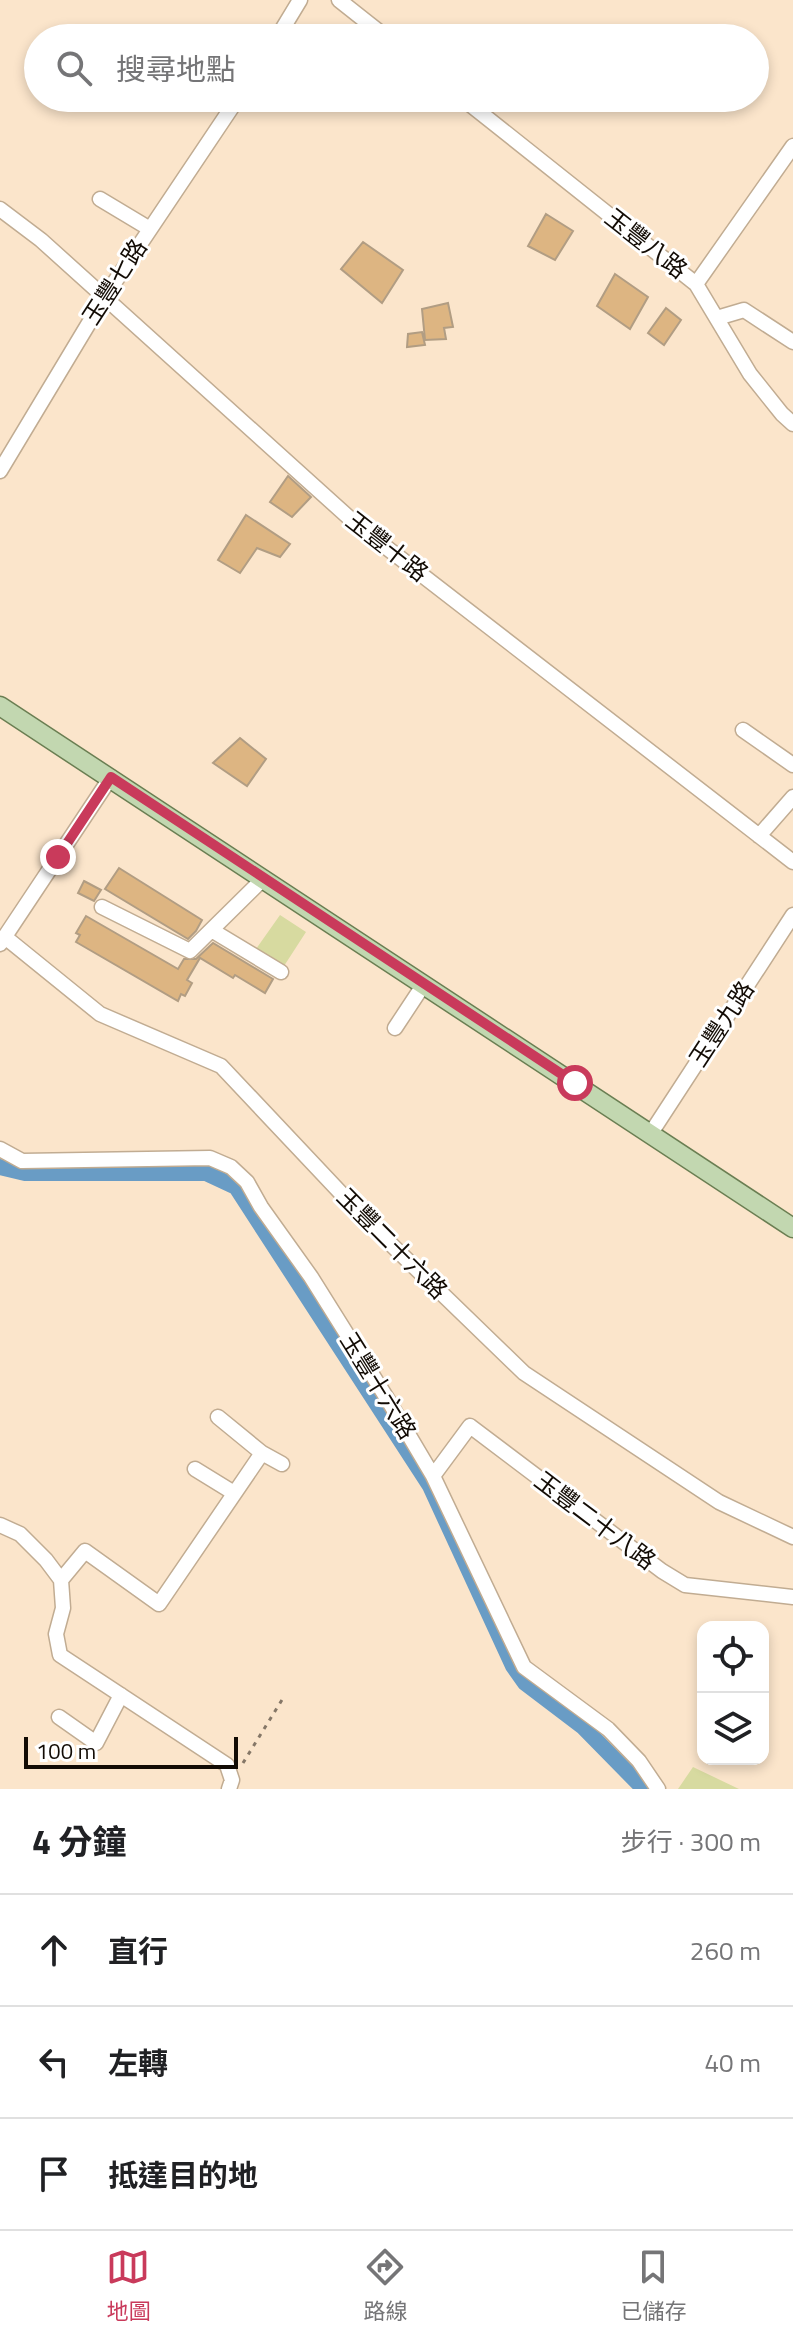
<!DOCTYPE html>
<html lang="zh-TW">
<head>
<meta charset="utf-8">
<style>
  body { margin:0; font-family:"Titillium Web","Noto Sans TC",sans-serif; background:#f2f2f2; color:#202124 }
  .controls { position:absolute; right:24px; bottom:24px; display:grid; overflow:hidden; border-radius:16px; box-shadow:0 4px 12px #0003 }
  .controls button { width:72px; height:72px; display:grid; place-items:center; padding:0; border:0; border-bottom:2px solid #e0e0e0; background:#fff; color:#202124; font:40px sans-serif }
  .scale { position:absolute; left:24px; bottom:20px; width:214px; box-sizing:border-box; padding-left:8px; border:4px solid #120b04; border-top:0; font-size:22px; line-height:28px; white-space:nowrap; color:#120b04; -webkit-text-stroke:6px #fff; paint-order:stroke }
  .stop { position:absolute; width:24px; height:24px; margin:-18px; border:6px solid #c93a5b; border-radius:50%; background:#fff }
  .stop.end { background:#c93a5b; border-color:#fff; box-shadow:0 2px 8px #0008 }
  .list { margin:0; padding:0; list-style:none }
  h2 { display:flex; justify-content:space-between; align-items:center; height:104px; margin:0; padding:0 32px; font-size:34px }
  h2 small { font-size:26px; font-weight:400; color:#757577 }
  .list li { display:grid; grid-template-columns:52px 1fr auto; gap:24px; align-items:center; box-sizing:border-box; height:112px; padding:0 32px; border-top:2px solid #e0e0e0 }
  .list b { display:block; font-size:30px; white-space:nowrap }
  .list em { font-size:26px; font-style:normal; color:#757577 }
  .icon { flex:none; width:44px; height:44px; fill:none; stroke:currentColor; stroke-width:2; stroke-linecap:round; stroke-linejoin:round }
  .map { position:relative; flex:none; width:793px; height:1789px; overflow:hidden }
  .search { position:absolute; background:#fff; box-shadow:0 4px 12px #0003; left:24px; right:24px; top:24px; height:88px; display:flex; align-items:center; gap:20px; box-sizing:border-box; padding:0 28px; border-radius:44px; color:#757577; font-size:30px }
  .sheet { height:440px; background:#fff }
  nav { display:flex; justify-content:space-around; align-items:center; box-sizing:border-box; height:112px; border-top:2px solid #e0e0e0; background:#fff; font-size:22px; color:#757577 }
  nav a { display:grid; justify-items:center; gap:4px }
  nav .on { color:#c93a5b }
  .map>svg:first-child { display:block }
</style>
</head>
<body>
<div class="map">
<svg width="793" height="1789" viewBox="0 0 793 1789">
  <rect width="100%" height="100%" fill="#fbe5cb"/>
  <path fill="#d7daa0" d="M280 915 306 932 284 966 256 949Z
    M693 1767 739 1789H678Z"/>
  <g fill="none" stroke-linecap="round" stroke-linejoin="round">
    <path stroke="#699cc5" stroke-width="16" d="M0 1167 25 1173H206L236 1187 430 1486 513 1666 525 1683 583 1727 644 1789"/>
  </g>
  <path fill="#ddb582" stroke="#b19d83" stroke-width="2" d="M546 214 573 231 555 260 528 246Z
    M363 242 403 270 382 303 341 269Z
    M615 274 648 297 630 329 597 306Z
    M448 303 453 327 444 328 446 339 425 340 422 309Z
    M666 308 681 320 664 345 648 333Z
    M422 332 425 345 407 347 408 334Z
    M288 476 311 497 292 517 270 502Z
    M246 515 290 544 280 557 257 548 240 573 218 560Z
    M240 738 266 759 247 786 213 763Z
    M119 868 202 920 196 931 188 939 105 889Z
    M84 881 101 890 94 901 78 893Z
    M86 916 178 969 184 959H196L213 943 273 979 265 993 235 975 233 978 200 958 187 980 192 983 185 996 181 994 178 1001 76 942 80 935 76 933Z"/>
  <g fill="none" stroke-linecap="round" stroke-linejoin="round">
    <defs>
      <path id="minor" d="M339 0 387 38
        M277 38 300 0
        M462 98 696 284 750 374 782 414 793 424
        M100 199 150 229
        M0 209 41 240 356 524 793 862
        M696 284 793 146
        M717 318 744 310 793 342
        M0 471 104 298 238 98
        M743 730 793 765
        M759 836 793 797
        M102 907 190 951 264 878
        M213 931 281 972
        M5 937 100 1014 221 1066 370 1224 524 1373 719 1502 793 1537
        M0 944 111 777
        M395 1028 424 984
        M651 1133 793 915
        M0 1149 22 1161 210 1158 231 1167 247 1182 261 1207 311 1277 388 1400 433 1476 524 1667 608 1729 639 1761 658 1789
        M218 1417 262 1453
        M195 1469 234 1493
        M433 1476 470 1426 662 1571 685 1585 793 1597
        M0 1525 20 1534 46 1560 61 1580 63 1608 56 1634 60 1655 227 1765 232 1780 229 1789
        M61 1580 85 1551 159 1604 262 1453 282 1464
        M59 1717 96 1743 121 1695"/>
      <path id="major" d="M0 706 793 1228"/>
    </defs>
    <use href="#minor" stroke="#c1ac92" stroke-width="17"/>
    <use href="#major" stroke="#6a7e52" stroke-width="21"/>
    <path stroke="#857767" stroke-width="3" stroke-dasharray="4 6" stroke-linecap="butt" d="M243 1763 285 1695"/>
    <use href="#minor" stroke="#fff" stroke-width="14"/>
    <use href="#major" stroke="#c2d7b0" stroke-width="18"/>
  </g>
  <g fill="none" stroke-linecap="round" stroke-linejoin="round">
    <path stroke="#c93a5b" stroke-width="10" d="M58 857 111 777 575 1083"/>
  </g>
  <g text-anchor="middle" stroke-width="6" stroke-linejoin="round" paint-order="stroke">
    <g font-size="24" fill="#120b04" stroke="#fff">
      <text transform="translate(646 244) rotate(38)" y="8">玉豐八路</text>
      <text transform="translate(115 282) rotate(-57)" y="8">玉豐七路</text>
      <text transform="translate(387 547) rotate(38)" y="8">玉豐十路</text>
      <text transform="translate(722 1024) rotate(-57)" y="8">玉豐九路</text>
      <text transform="translate(392 1244) rotate(45)" y="8">玉豐二十六路</text>
      <text transform="translate(378 1386) rotate(58)" y="8">玉豐十六路</text>
      <text transform="translate(595 1521) rotate(37)" y="8">玉豐二十八路</text>
    </g>
  </g>
</svg>
<div class="controls">
<button><svg class="icon" aria-label="locate" viewBox="0 0 24 24"><circle cx="12" cy="12" r="6"/><path d="M12 2v4M12 18v4M2 12h4M18 12h4"/></svg></button>
<button><svg class="icon" aria-label="layers" viewBox="0 0 24 24"><path d="M12 4l9 5-9 5-9-5zM3 14l9 5 9-5"/></svg></button>
</div>
<div class="scale">100 m</div>
<div class="stop" style="left:575px;top:1083px"></div>
<div class="stop end" style="left:58px;top:857px"></div>
<div class="search"><svg class="icon" aria-label="search" viewBox="0 0 24 24"><circle cx="10" cy="10" r="6"/><path d="M15 15l6 6"/></svg>搜尋地點</div>
</div>
<section class="sheet">
<h2>4 分鐘<small>步行 · 300 m</small></h2>
<ul class="list">
<li><svg class="icon" aria-label="ahead" viewBox="0 0 24 24"><path d="M12 20V5M6 11l6-6 6 6"/></svg><div><b>直行</b></div><em>260 m</em></li>
<li><svg class="icon" aria-label="left" viewBox="0 0 24 24"><path d="M17 20v-9H6M10 6l-5 5 5 5"/></svg><div><b>左轉</b></div><em>40 m</em></li>
<li><svg class="icon" aria-label="arrive" viewBox="0 0 24 24"><path d="M6 21V4h12l-3 4 3 4H6"/></svg><div><b>抵達目的地</b></div></li>
</ul>
</section>
<nav>
<a class="on"><svg class="icon" aria-label="map" viewBox="0 0 24 24"><path d="M3 6l6-2 6 2 6-2v14l-6 2-6-2-6 2zM9 4v14M15 6v14"/></svg>地圖</a>
<a><svg class="icon" aria-label="directions" viewBox="0 0 24 24"><path d="M12 3l9 9-9 9-9-9zM9 14v-3h6M13 9l2 2-2 2"/></svg>路線</a>
<a><svg class="icon" aria-label="saved" viewBox="0 0 24 24"><path d="M7 4h10v16l-5-4-5 4z"/></svg>已儲存</a>
</nav>
</body>
</html>
